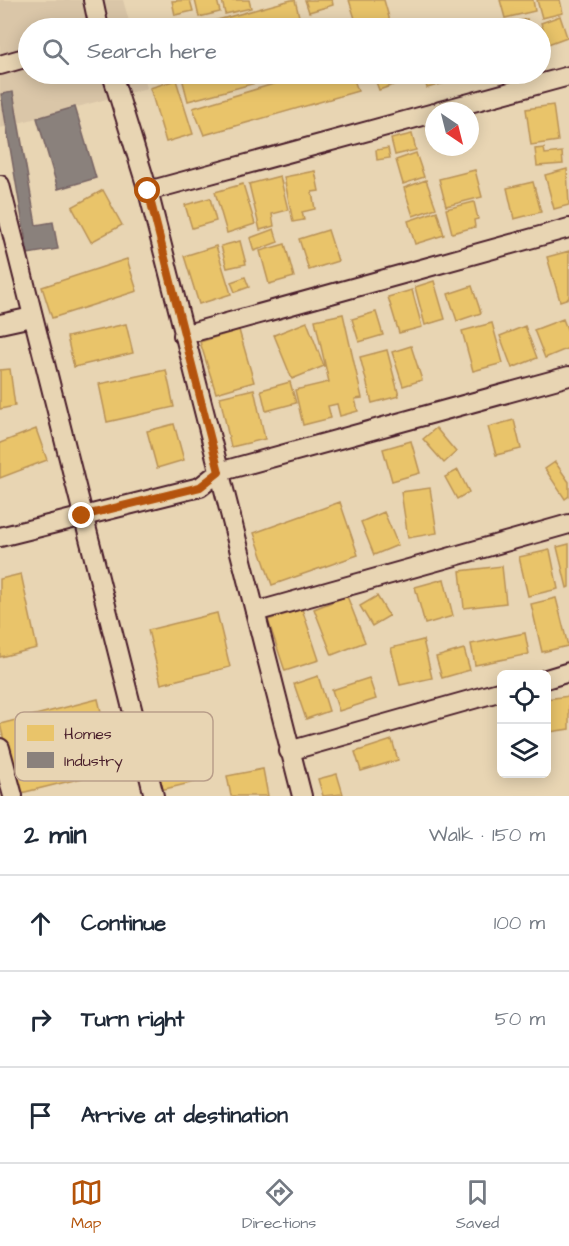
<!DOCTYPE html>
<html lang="en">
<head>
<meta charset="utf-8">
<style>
  body { margin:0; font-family:"Architects Daughter",sans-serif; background:#f6f6f7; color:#1f2937 }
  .controls { position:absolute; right:18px; bottom:18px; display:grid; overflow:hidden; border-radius:9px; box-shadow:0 3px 15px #0003 }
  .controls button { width:54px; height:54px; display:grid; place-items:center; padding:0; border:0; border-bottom:2px solid #e0e1e3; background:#fff; color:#1f2937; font:30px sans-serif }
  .compass { position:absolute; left:425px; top:102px; width:54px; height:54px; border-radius:50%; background:#fff; box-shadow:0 3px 15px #0003; rotate:145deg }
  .stop { position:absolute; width:18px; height:18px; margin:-14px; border:4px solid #b45309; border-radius:50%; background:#fff }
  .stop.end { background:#b45309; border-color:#fff; box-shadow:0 2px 6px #0008 }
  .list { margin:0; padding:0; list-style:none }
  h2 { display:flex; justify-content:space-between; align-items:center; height:78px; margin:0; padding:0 24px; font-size:26px }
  h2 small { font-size:20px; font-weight:400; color:#747a83 }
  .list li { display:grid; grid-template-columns:39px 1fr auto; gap:18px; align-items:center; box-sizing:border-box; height:96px; padding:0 24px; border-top:2px solid #e0e1e3 }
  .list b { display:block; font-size:22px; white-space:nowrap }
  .list em { font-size:20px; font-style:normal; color:#747a83 }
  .icon { flex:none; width:33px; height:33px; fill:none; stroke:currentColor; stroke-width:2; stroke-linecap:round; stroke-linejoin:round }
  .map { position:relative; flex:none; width:569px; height:796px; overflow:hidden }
  .search { position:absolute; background:#fff; box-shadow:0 3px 15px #0003; left:18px; right:18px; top:18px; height:66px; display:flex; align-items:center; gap:15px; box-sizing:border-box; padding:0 21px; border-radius:33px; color:#747a83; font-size:22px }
  .sheet { height:366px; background:#fff }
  nav { display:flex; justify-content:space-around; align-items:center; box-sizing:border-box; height:84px; border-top:2px solid #e0e1e3; background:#fff; font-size:16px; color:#747a83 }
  nav a { display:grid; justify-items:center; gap:3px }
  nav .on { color:#b45309 }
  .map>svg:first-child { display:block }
</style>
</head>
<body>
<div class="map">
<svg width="569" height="796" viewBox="0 0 569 796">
  <rect width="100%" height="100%" fill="#e8d5b3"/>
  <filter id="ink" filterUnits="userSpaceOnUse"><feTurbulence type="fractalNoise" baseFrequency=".0167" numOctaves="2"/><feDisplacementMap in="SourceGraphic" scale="12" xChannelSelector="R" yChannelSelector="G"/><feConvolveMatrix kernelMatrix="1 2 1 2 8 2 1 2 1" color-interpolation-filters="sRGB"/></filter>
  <g filter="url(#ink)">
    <path fill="#dac6a8" d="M0 0H123L131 28H28V74H143L147 88 0 128Z"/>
    <path fill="#e9c46a" stroke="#b99257" stroke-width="1.5" d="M190 0 193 11 175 15 172 1Z
      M195 0H217L220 12 199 17Z
      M222 0H249L251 8 225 14Z
      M295 0 302 28H188L291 0Z
      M305 0H332L333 5 309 12Z
      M349 0H384L392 28H358Z
      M500 0H533L535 11 505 18Z
      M537 0H560L563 13 542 18Z
      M560 16 567 37 548 44 541 23Z
      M527 19 530 28H497V27Z
      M181 74H289L188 101Z
      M307 74H352L358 91 204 135 193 108Z
      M373 74H402L405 81 379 90Z
      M433 74H458L459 79 427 88 424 76Z
      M176 80 193 134 166 142 150 88Z
      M553 105 558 141 531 145 526 109Z
      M412 134 416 150 395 155 391 139Z
      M388 148 390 158 377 160 376 150Z
      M544 148 545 154 562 152 563 164 537 166 535 149Z
      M416 153 424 177 403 184 396 160Z
      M567 169 569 205 554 209 545 175Z
      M475 170 482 197 446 206 439 179Z
      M315 171 319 191 312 192 315 209 302 212 304 220 293 222 284 177Z
      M280 176 288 210 272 214 274 226 260 230 249 184Z
      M426 180 436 208 413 216 404 188Z
      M533 182 541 212 514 219 507 188Z
      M243 184 255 224 227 233 215 192Z
      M103 190 122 225 91 242 72 207Z
      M210 198 216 221 192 228 185 205Z
      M474 202 478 219 474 220 475 227 452 233 446 209Z
      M437 211 444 235 415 244 408 221Z
      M274 229 278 242 254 251 250 238Z
      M328 230 338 261 309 270 299 239Z
      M240 241 246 264 227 268 221 246Z
      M285 244 294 277 269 284 260 251Z
      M216 246 231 294 199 304 184 256Z
      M569 251V298L560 301 547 257Z
      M127 259 137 291 52 318 42 287Z
      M245 277 249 287 235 292 231 282Z
      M434 281 445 319 425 325 415 287Z
      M472 286 481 313 457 321 448 294Z
      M412 290 422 327 399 333 388 297Z
      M376 312 383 335 359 342 352 319Z
      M343 314 362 398 355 399 358 411 340 416 337 404 328 406 331 418 303 425 295 390 329 382 315 320Z
      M563 319 569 334V348L545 358 534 330Z
      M307 322 324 366 292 379 274 335Z
      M492 323 503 363 473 371 462 331Z
      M126 324 133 353 74 367 67 337Z
      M525 326 537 358 512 368 500 336Z
      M239 330 254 382 216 393 200 342Z
      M411 346 422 380 403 386 392 352Z
      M387 350 399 396 372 403 360 357Z
      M10 369 15 406 0 409V370Z
      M166 370 174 407 107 422 99 384Z
      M290 382 296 403 266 411 261 390Z
      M254 389 265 439 231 447 220 397Z
      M514 420 521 449 496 455 488 427Z
      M174 424 184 460 157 468 147 431Z
      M436 428 456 452 444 463 423 439Z
      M36 429 47 460 0 478V443Z
      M411 441 420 473 392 481 383 449Z
      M555 462 569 482V496L565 499 545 469Z
      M458 470 469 492 457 499 445 477Z
      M430 488 437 533 408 538 401 492Z
      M340 502 358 555 272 585 254 533Z
      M384 512 398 545 374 555 361 522Z
      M569 544V587L567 588 557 547Z
      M550 550 558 589 528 596 519 557Z
      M502 566 506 603 464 608 460 571Z
      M21 574 37 648 0 657V579Z
      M444 579 453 616 425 624 415 587Z
      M347 596 365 642 332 655 314 609Z
      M377 596 389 616 372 626 360 606Z
      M556 598 568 646 542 652 531 604Z
      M302 609 319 660 285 671 268 620Z
      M217 613 230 667 161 684 148 630Z
      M525 633 529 654 475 665 471 644Z
      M423 640 432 678 400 685 391 648Z
      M464 649 470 670 442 678 436 657Z
      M318 676 329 711 306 719 294 684Z
      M369 678 376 699 339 711 332 690Z
      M569 696V729L550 732 546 699Z
      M98 699 115 770 17 794 0 724Z
      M185 733 195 782 156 791 145 742Z
      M392 740 398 760 361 771 355 752Z
      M263 769 268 796H231L227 776Z
      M337 774 343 794 323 796 318 779Z"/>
    <path fill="#8a817c" stroke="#776464" stroke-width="1.5" d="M13 92 36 225 53 222 58 249 28 254 1 94Z
      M75 107 96 178 58 189 37 118Z"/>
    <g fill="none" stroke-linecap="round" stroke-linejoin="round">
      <defs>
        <path id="street" d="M93 0 99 28
          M0 65 28 57
          M112 74 148 191 302 796
          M440 111 569 76
          M0 185 154 796
          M148 191 434 113
          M0 324 32 317
          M183 335 569 228
          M0 537 200 487 219 472 569 376
          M255 612 569 524
          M546 679 569 672
          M0 748 13 796
          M289 751 502 691"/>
      </defs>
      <use href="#street" stroke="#4a1f2b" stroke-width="22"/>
      <use href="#street" stroke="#e8d5b3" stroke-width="18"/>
    </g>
  </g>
  <g fill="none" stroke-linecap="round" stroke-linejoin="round" filter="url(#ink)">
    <path stroke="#b45309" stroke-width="8" d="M82 516 200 487 219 472 148 191"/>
  </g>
  <rect x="15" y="712" width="198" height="69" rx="9" fill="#e8d5b3" stroke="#b99e8a" stroke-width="1.5"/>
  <rect x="27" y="725" width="27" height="16" fill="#e9c46a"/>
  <rect x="27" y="752" width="27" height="16" fill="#8a817c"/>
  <g font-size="16" fill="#4a1f2b">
    <text x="64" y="739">Homes</text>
    <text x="64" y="766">Industry</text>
  </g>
</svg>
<div class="controls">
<button><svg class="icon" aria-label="locate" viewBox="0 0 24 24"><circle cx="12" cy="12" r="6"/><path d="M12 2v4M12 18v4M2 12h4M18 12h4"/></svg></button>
<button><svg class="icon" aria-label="layers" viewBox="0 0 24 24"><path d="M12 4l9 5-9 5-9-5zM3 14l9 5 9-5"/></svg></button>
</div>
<svg class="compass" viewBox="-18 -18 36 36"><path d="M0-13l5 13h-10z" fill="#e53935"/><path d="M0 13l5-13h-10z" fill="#747a83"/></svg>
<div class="stop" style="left:148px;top:191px"></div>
<div class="stop end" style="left:82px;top:516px"></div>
<div class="search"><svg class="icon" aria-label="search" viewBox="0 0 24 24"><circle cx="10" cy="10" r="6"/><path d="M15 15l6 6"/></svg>Search here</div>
</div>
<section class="sheet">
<h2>2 min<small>Walk · 150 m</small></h2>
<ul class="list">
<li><svg class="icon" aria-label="ahead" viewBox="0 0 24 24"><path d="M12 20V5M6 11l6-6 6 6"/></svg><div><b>Continue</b></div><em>100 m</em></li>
<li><svg class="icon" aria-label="right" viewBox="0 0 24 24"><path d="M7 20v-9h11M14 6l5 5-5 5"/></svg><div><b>Turn right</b></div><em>50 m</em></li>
<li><svg class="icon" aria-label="arrive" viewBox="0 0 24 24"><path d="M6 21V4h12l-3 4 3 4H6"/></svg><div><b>Arrive at destination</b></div></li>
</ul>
</section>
<nav>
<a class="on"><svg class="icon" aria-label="map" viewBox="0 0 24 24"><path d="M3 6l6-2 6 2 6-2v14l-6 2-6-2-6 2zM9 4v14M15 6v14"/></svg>Map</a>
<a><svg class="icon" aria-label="directions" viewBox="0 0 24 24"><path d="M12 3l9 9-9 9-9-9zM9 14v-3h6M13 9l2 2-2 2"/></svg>Directions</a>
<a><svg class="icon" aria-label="saved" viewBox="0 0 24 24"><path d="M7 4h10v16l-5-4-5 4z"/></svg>Saved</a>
</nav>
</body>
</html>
